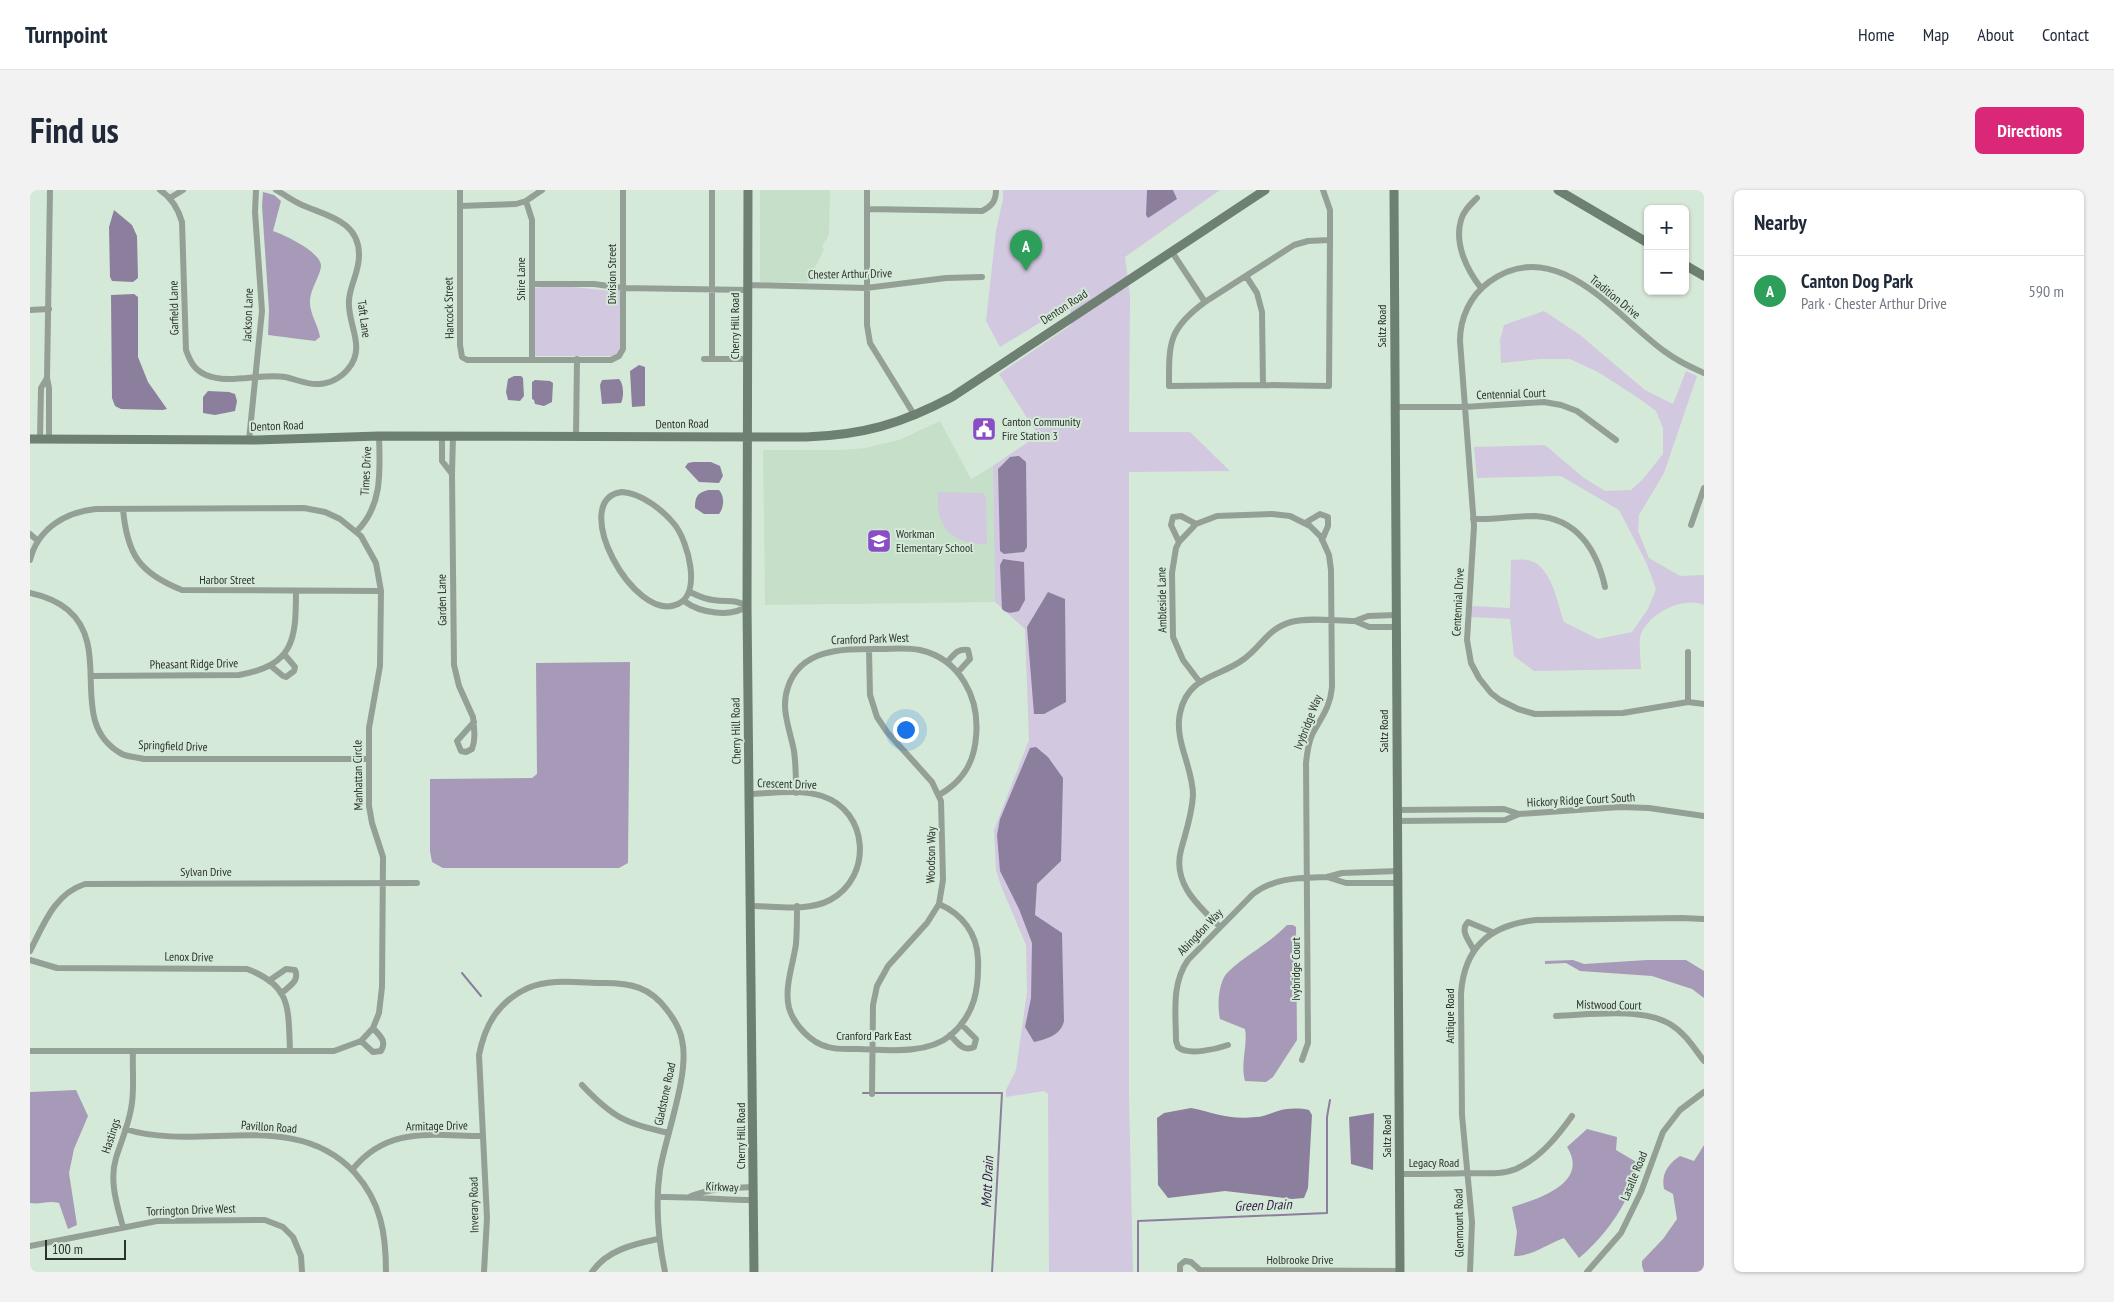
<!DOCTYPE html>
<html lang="en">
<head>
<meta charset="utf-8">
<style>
  body { margin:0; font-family:"PT Sans Narrow",sans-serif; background:#f2f2f3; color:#1f2937 }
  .controls { position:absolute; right:15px; top:15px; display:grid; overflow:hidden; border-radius:8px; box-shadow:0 1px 4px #0004 }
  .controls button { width:45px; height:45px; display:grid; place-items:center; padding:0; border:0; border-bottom:1px solid #e0e1e3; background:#fff; color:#1f2937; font:25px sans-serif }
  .scale { position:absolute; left:15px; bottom:12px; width:81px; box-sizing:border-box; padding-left:5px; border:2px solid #2a322b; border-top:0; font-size:14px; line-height:18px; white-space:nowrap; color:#2a322b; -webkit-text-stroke:4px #d5e9d8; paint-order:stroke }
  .you { position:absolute; left:875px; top:539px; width:18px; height:18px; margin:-12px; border:4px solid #fff; border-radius:50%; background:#1a73e8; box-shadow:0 0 0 8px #1a73e833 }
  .badge { display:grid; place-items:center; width:32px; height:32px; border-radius:50%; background:#db2777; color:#fff; font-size:16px; font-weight:700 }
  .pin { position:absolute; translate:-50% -41px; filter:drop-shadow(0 1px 2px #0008) }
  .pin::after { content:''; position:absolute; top:26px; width:18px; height:15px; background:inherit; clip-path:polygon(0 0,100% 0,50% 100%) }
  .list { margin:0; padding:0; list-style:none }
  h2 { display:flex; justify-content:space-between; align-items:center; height:65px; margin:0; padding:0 20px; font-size:21px }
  h2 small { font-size:16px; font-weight:400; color:#747a83 }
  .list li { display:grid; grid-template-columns:32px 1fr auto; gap:15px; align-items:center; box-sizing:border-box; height:70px; padding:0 20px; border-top:1px solid #e0e1e3 }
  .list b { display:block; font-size:19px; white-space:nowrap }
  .list p { margin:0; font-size:16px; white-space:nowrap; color:#747a83 }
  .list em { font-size:16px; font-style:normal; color:#747a83 }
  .map { position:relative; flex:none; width:1674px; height:1082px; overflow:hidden; border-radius:8px }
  header { display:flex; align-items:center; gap:30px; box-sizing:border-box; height:70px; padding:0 25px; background:#fff; border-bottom:1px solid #e0e1e3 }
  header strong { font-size:24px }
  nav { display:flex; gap:28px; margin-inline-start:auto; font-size:18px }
  .intro { display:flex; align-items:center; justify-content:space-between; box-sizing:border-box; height:120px; padding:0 30px }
  h1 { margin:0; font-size:35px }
  .button { padding:12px 22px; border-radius:8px; background:#db2777; color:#fff; font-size:18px; font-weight:700 }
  main { display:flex; gap:30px; padding:0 30px }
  aside { flex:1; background:#fff; border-radius:8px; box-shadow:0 1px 4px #0004 }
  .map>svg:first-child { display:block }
</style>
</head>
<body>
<header>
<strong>Turnpoint</strong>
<nav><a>Home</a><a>Map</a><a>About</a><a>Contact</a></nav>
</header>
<div class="intro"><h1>Find us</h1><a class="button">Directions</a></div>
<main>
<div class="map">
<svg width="1674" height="1082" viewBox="0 0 1674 1082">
  <rect width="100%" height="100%" fill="#d5e9d8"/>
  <path fill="#c5dfc9" d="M730 0H800L799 44 792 57 794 59 778 92H730Z
    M910 231 941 289 963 276 965 412 735 415 733 260H811L835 258 869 250Z"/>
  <path fill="#d2c8e0" d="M973 0H1190L1095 67 1100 106 1099 242H1160L1200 281 1099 282V906L1103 1082H1019L1018 904 1014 901 976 907V900L986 880 997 802 996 755 971 696 966 680 964 640 999 550 995 439 965 412 963 276 1008 245 969 184 1041 135 1040 114 970 157 956 131 966 41 973 9Z
    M505 98C533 93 563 101 590 101V163L583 166H505Z
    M1514 121 1550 145 1615 200 1643 214 1656 181 1667 186 1634 283 1609 325 1608 341 1619 368 1650 386 1674 385V415C1653 406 1620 423 1611 444 1608 451 1611 471 1611 479L1504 481 1484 466 1480 429 1440 427 1441 416 1480 418 1481 370C1486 370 1492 369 1497 370 1521 373 1527 412 1534 432L1568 449 1602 442 1618 419 1626 399 1616 372 1589 320 1531 286 1447 288 1444 257 1515 255 1554 288 1575 301 1601 300 1613 289 1633 264V238L1626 221 1610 209 1568 182 1540 169H1510L1471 173 1470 150 1474 135Z
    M908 302 952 303 956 306 957 354C939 355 918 349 911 330 907 322 908 311 908 302Z"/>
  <path fill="#a69ab8" d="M233 2 244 5 251 11 243 41C255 45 293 63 291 77 289 88 281 98 280 110 279 123 288 134 290 147L285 151 238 145 239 120 232 16Z
    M600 472 598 673 589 678H413L402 672 400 661V589L502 588 507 584 506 473Z
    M1257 735H1263L1266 737 1267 850 1243 887 1236 892 1215 891C1210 873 1218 856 1215 839L1190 829C1187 816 1188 790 1199 781 1217 764 1240 753 1257 735Z
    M1543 770 1554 774 1617 770H1656L1674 781V808L1662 799 1622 786 1550 781 1536 773 1515 774V771Z
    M46 900 58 926 44 959 39 983 47 1035 38 1039 29 1013C18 1010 10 1015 0 1013V902Z
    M1557 939 1587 947 1586 960 1608 973C1603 1008 1576 1046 1549 1068L1534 1048C1517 1054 1503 1066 1484 1066L1487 1042 1482 1017C1508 1009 1560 993 1537 957Z
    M1674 955V1082H1614L1612 1076V1071L1633 1049 1647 1029 1643 1004 1634 999C1631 984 1638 974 1650 966L1664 971Z"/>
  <path fill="#8c7f9d" d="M1117 0H1143L1147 9 1118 28 1116 25Z
    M84 20 102 35 107 46 108 88 103 92 82 91 80 87 79 37Z
    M104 104 108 107V167L118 192 137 219 133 220 91 219 85 216 82 208 81 105Z
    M609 175 615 177V216L602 217 600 181Z
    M484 186H491L493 188 494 206 490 211 478 210 476 202 478 189Z
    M589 189C594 194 594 207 591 213L572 214 570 195 572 190Z
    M505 190 520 191 523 193 522 212 514 216 505 214 504 210 502 209V192Z
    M178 201 199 202 205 204 207 211 205 221 185 225 173 223V207Z
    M989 266 996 272 997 357 994 362 974 364 970 361 968 279 980 267Z
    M663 272H681L690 276 693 286 689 293 669 292 655 277 658 273Z
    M678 300H689C695 306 694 318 689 324H674L665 318C665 307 667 303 678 300Z
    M973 369 994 372 995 410 989 421C982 423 977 424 972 419L970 375Z
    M1018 402 1035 409 1036 512 1014 524H1004L997 437Z
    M1006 557 1018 567 1033 588 1031 671 1007 694 1005 725 1032 743 1034 831C1031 845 1017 849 1004 852L995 837 1001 808 1002 753 989 719 970 681 967 645 970 629 1000 558Z
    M1161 918C1186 923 1198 930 1226 927 1233 927 1241 923 1248 921 1258 918 1269 918 1279 920L1282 925 1278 998 1274 1008 1262 1009 1195 1001 1138 1008 1128 995 1127 928 1134 923Z
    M1344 923 1343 980 1321 974 1319 927Z"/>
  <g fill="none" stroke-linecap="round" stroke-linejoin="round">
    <path stroke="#8c7f9d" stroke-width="2" d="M432 783 451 806
      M833 903H972L962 1082
      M1108 1082V1031L1297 1023V927L1300 910"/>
    <path stroke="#94a096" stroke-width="6" d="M130 0C142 8 148 18 152 32L156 160C160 171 164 180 176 185 199 195 231 183 255 187 266 189 277 195 288 194 299 194 311 188 318 179 337 157 317 135 319 110 320 95 329 82 329 66 330 31 297 26 272 15 263 11 255 5 246 0
      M430 0V155L432 167 437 170H581L589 166 593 159V0
      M682 0V168
      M837 0V135L840 153 885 226
      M140 8 153 0
      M1447 8C1441 14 1433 21 1431 30 1424 54 1437 80 1451 98
      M496 11 502 30V168
      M430 16 486 14 496 11 512 0
      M837 19 952 21C962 16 966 11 966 0
      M1142 62 1175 112 1264 55 1278 51 1300 50V20L1293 0
      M1216 86 1227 103 1232 122 1233 195 1299 196 1300 50
      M502 94H564L593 98 718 100
      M718 95 836 98 916 88 952 87
      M1175 112C1138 139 1139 153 1139 196L1233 195
      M0 120 19 119
      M674 169H718
      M1674 183C1660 177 1646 170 1634 161 1585 125 1526 43 1459 92 1440 106 1430 128 1430 151L1444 336 1437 450 1441 473 1449 488 1461 503 1470 510 1488 519 1505 524 1593 523 1658 512 1674 514
      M1365 217H1434L1514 212 1531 215 1547 221 1586 250
      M412 246V271L422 284
      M423 246 422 284 424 475 429 496 443 527C444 538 446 549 442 559L436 562 431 561 427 551 444 532
      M546 247 547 169
      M10 249 11 198 17 188
      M19 249V198L17 188 20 0
      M219 250 232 121 225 22 226 0
      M592 302C611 303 633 320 645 335 658 352 672 403 648 414 604 435 537 309 592 302Z
      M93 319C97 364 109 383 152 400L351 401
      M1443 329C1464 330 1484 326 1505 326 1547 328 1567 360 1575 397
      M1275 333 1290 324 1298 327V336L1292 350
      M1661 335 1674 298
      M327 341C353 315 350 280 349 246
      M0 344 7 350
      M1149 352 1141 335 1143 327 1151 326 1166 334
      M0 370C8 338 36 322 66 319L274 318 295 322 310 329 331 346 346 373 351 401 350 476 339 538V616L342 633 353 667 352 797 349 823 343 838 331 851 304 861H0
      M0 403C14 406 27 411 38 420 84 459 35 533 92 564 98 567 107 567 114 569H339
      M654 411C670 423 701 428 717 416 703 408 698 413 683 410 674 409 668 406 660 402
      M1366 425 1338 426 1325 431 1339 437H1366
      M839 459 840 505 847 527 857 542 902 592 911 611 913 690 909 714 897 733 858 776 847 796 843 815 842 904
      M1658 462V512
      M917 472C924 465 927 458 938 460L940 469 928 482
      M241 476 253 486 256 487 264 481 265 477 254 464
      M61 486 209 485C264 475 266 450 266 401
      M1169 491 1153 470 1143 447 1142 383 1146 358 1149 352 1166 334 1187 326 1242 324 1260 326 1280 336 1291 347 1299 365 1301 380 1302 497C1300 519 1291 527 1282 545 1278 554 1277 563 1276 573L1278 853 1272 870
      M766 603C766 589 766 575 764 561 760 539 750 519 758 497 771 458 814 459 848 459 862 459 876 457 890 460 930 469 950 508 946 547 944 574 932 592 909 605
      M720 604C742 603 770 599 792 606 839 621 843 687 800 710 777 722 746 716 721 716
      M1367 620 1474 619 1489 624
      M1367 631 1475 630 1489 624 1590 617 1619 618 1674 626
      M1368 693H1316L1297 687 1312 683 1368 681
      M767 716C767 729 767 742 766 754 763 775 754 798 759 818 764 835 781 853 798 857 808 860 819 859 829 859 857 860 897 865 921 845 945 824 949 799 948 769 947 743 932 724 909 714
      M1190 737C1169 716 1142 694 1151 660 1156 641 1162 625 1163 605 1163 577 1144 551 1150 523 1158 485 1189 488 1214 469 1232 456 1237 439 1261 432 1280 427 1305 431 1325 431
      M0 761C14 734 24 704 55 694L387 693
      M1444 761C1440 751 1429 741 1438 732L1462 742
      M0 770 27 778 217 779C262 796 258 818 260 860
      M240 790 256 779 265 780C270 791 259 796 252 803
      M1526 826C1559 825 1611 817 1640 834 1655 843 1664 858 1674 871
      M920 845C928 853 933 862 944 857L946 849 931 834
      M331 851 343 862 351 861C357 851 350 846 343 838
      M1198 855C1187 859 1158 866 1148 857L1146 851C1146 824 1141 794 1158 770L1223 704C1245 687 1271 688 1297 687
      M552 895C582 927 596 934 639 943
      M95 939C170 963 265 917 325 983 351 1012 356 1044 356 1082
      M322 980C358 935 402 946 453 946
      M1369 984C1393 984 1416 984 1439 983 1455 983 1471 985 1486 979 1510 968 1527 947 1542 926
      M661 1006C682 998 702 998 724 997
      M628 1007C660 1006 692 1010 724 1010
      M93 1037C87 1015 79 991 86 968 91 952 98 936 101 919 105 901 102 880 103 861
      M0 1056 127 1031 235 1030 253 1037 263 1047 271 1066 272 1082
      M1170 1080 1370 1081
      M454 1082 457 1028 449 865C455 834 469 811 498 798 521 788 550 793 574 793 601 793 620 797 637 820 644 829 650 838 652 850 660 883 636 945 630 980 625 1014 628 1048 635 1082
      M562 1082C577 1060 604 1054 628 1049
      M1150 1082V1075L1155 1071 1161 1072 1170 1080
      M1440 1082 1442 1032 1432 925 1431 804C1434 757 1460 735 1506 730L1652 728 1674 729
      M1557 1082 1591 1043 1611 1002 1633 942 1650 920 1674 902"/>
    <path stroke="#6e8071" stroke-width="9" d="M718 0 717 416 724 1082
      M1364 0 1370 1082
      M1528 0 1618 53
      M1655 75 1674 86
      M0 249 226 250 349 246 776 247C833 245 871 234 922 207L1235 0"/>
  </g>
  <defs>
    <symbol id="civic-square" viewBox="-11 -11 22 22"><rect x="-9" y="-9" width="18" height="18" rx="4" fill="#894ec5" stroke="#d5e9d8"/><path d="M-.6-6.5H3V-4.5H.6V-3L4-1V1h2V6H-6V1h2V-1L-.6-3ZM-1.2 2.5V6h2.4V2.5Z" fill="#fff"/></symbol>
    <symbol id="school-square" viewBox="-11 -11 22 22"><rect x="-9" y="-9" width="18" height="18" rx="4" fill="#894ec5" stroke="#d5e9d8"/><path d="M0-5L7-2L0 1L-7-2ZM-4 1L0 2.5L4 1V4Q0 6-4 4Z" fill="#fff"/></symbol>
  </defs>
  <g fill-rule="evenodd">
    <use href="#civic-square" x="940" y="225" width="28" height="28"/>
    <use href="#school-square" x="835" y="337" width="28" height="28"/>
  </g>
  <g text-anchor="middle" stroke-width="4" stroke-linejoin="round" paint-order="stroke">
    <g font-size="12" fill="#2a322b" stroke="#d5e9d8">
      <text transform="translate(582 84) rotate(-90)" y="4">Division Street</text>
      <text transform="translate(820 84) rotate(-1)" y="4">Chester Arthur Drive</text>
      <text transform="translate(491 89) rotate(-90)" y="4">Shire Lane</text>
      <text transform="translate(1585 107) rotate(39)" y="4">Tradition Drive</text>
      <text transform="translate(1034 117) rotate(-33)" y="4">Denton Road</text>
      <text transform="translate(144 118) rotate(-91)" y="4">Garfield Lane</text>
      <text transform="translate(419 118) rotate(-91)" y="4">Hancock Street</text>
      <text transform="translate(218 125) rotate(-88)" y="4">Jackson Lane</text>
      <text transform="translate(334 129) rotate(82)" y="4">Taft Lane</text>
      <text transform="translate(705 136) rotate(-90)" y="4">Cherry Hill Road</text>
      <text transform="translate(1352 136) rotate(-90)" y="4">Saltz Road</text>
      <text transform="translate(1481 204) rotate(-2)" y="4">Centennial Court</text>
      <text transform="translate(652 234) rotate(-1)" y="4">Denton Road</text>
      <text transform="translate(247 236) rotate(-2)" y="4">Denton Road</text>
      <text transform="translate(336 281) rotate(-87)" y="4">Times Drive</text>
      <text x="197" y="394">Harbor Street</text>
      <text transform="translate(412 410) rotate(-91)" y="4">Garden Lane</text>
      <text transform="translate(1132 410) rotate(-91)" y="4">Ambleside Lane</text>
      <text transform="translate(1428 412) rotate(-87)" y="4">Centennial Drive</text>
      <text transform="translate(840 449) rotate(-2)" y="4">Cranford Park West</text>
      <text transform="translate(164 474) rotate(-1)" y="4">Pheasant Ridge Drive</text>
      <text transform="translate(1278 532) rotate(-69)" y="4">Ivybridge Way</text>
      <text transform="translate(706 541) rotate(-91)" y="4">Cherry Hill Road</text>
      <text transform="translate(1354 541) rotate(-90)" y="4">Saltz Road</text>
      <text transform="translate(143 556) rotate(2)" y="4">Springfield Drive</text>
      <text transform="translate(328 585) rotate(-91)" y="4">Manhattan Circle</text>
      <text transform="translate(757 594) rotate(2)" y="4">Crescent Drive</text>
      <text transform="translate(1551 610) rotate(-3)" y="4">Hickory Ridge Court South</text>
      <text transform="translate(901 665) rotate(-89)" y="4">Woodson Way</text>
      <text x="176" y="686">Sylvan Drive</text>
      <text transform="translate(1170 742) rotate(-46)" y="4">Abingdon Way</text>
      <text transform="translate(159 767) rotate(1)" y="4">Lenox Drive</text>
      <text transform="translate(1266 779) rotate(-90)" y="4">Ivybridge Court</text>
      <text transform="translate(1579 815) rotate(1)" y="4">Mistwood Court</text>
      <text transform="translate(1420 826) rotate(-90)" y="4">Antique Road</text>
      <text x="844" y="850">Cranford Park East</text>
      <text transform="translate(635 904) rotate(-78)" y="4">Gladstone Road</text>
      <text transform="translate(407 936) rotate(-1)" y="4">Armitage Drive</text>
      <text transform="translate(239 937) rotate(4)" y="4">Pavillon Road</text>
      <text transform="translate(81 946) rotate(-72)" y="4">Hastings</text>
      <text transform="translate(711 946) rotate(-90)" y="4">Cherry Hill Road</text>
      <text transform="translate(1357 946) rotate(-90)" y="4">Saltz Road</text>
      <text x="1404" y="977">Legacy Road</text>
      <text transform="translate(1604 986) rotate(-68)" y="4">Lasalle Road</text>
      <text transform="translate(692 997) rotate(3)" y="4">Kirkway</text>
      <text transform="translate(444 1015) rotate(-91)" y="4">Inverary Road</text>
      <text transform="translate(161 1020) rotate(-2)" y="4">Torrington Drive West</text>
      <text transform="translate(1429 1033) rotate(-91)" y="4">Glenmount Road</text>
      <text x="1270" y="1074">Holbrooke Drive</text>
    </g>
    <g font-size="12" fill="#2a322b" stroke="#d5e9d8" text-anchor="start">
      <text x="972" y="236">Canton Community<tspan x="972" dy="14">Fire Station 3</tspan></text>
      <text x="866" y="348">Workman<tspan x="866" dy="14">Elementary School</tspan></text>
    </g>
    <g font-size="14" font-style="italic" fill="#332049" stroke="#d5e9d8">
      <text transform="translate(957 992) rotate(-87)" y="5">Mott Drain</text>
      <text transform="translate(1233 1015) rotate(-2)" y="5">Green Drain</text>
    </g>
  </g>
</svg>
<div class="controls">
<button>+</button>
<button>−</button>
</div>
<div class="scale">100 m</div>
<div class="you"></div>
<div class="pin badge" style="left:996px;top:81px;background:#2e9e5b">A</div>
</div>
<aside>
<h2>Nearby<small></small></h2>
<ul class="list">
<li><span class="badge" style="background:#2e9e5b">A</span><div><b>Canton Dog Park</b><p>Park · Chester Arthur Drive</p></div><em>590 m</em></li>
</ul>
</aside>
</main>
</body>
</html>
